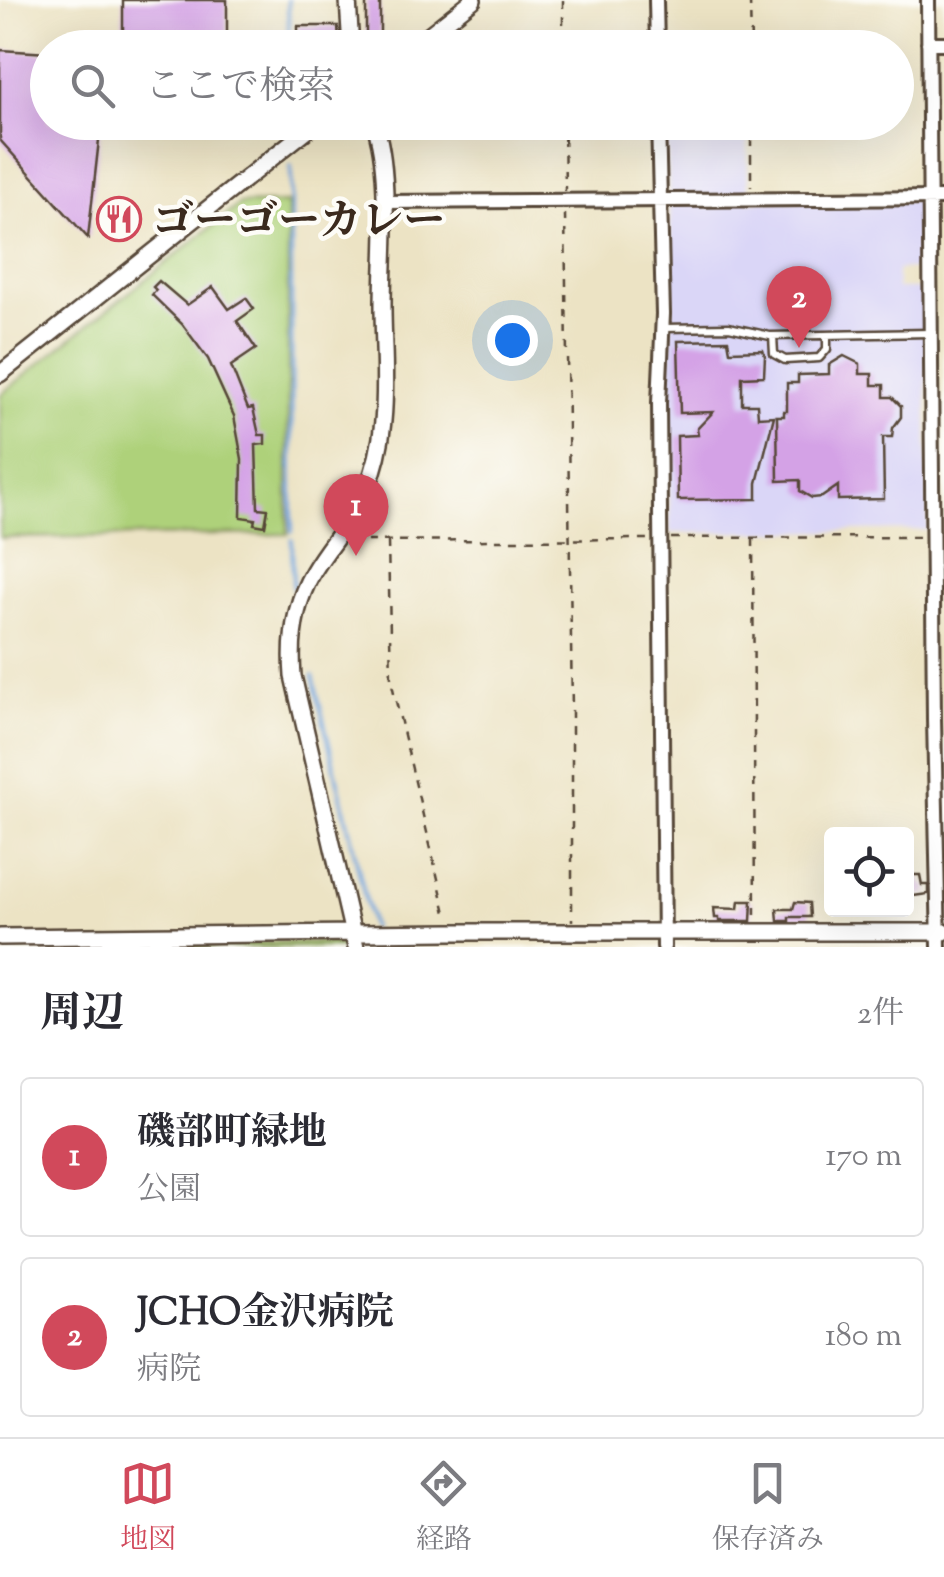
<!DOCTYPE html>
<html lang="ja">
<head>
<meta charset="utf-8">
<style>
  body { margin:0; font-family:"Sorts Mill Goudy","Noto Serif JP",serif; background:#f7f7f7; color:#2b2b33 }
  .controls { position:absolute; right:30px; bottom:30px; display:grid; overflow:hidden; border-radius:10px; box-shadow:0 10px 40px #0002 }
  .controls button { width:90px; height:90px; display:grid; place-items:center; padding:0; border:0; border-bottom:2px solid #e1e1e2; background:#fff; color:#2b2b33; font:50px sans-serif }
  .you { position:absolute; left:512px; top:340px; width:35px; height:35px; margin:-25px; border:8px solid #fff; border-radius:50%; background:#1a73e8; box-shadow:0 0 0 15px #1a73e833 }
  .badge { display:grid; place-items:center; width:65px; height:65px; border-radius:50%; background:#d1495b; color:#fff; font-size:32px; font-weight:700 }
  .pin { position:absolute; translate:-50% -82px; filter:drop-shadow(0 2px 5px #0008) }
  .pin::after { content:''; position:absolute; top:52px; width:35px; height:30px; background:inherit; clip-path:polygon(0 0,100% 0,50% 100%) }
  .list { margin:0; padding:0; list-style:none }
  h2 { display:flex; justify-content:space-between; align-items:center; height:130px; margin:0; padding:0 40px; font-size:42px }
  h2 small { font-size:32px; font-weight:400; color:#7c7c81 }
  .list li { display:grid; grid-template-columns:65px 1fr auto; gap:30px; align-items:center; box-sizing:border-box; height:160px; margin:0 20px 20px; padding:0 20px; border:2px solid #e1e1e2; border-radius:10px }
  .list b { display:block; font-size:38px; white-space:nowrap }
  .list p { margin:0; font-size:32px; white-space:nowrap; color:#7c7c81 }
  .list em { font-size:32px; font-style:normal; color:#7c7c81 }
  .icon { flex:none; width:55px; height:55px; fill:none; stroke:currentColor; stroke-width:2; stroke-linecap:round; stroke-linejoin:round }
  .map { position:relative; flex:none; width:944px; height:947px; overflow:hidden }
  .search { position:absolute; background:#fff; box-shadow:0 10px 40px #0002; left:30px; right:30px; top:30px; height:110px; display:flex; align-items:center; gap:25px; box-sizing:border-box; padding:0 35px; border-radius:55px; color:#7c7c81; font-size:38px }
  .sheet { height:490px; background:#fff }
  nav { display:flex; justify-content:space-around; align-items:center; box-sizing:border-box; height:140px; border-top:2px solid #e1e1e2; background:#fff; font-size:28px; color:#7c7c81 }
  nav a { display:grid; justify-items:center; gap:5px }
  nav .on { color:#d1495b }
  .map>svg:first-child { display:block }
</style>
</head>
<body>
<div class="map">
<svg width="944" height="947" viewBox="0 0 944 947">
  <rect width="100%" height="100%" fill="#fdfcf7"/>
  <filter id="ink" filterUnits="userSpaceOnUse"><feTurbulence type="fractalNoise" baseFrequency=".01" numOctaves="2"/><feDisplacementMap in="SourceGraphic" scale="20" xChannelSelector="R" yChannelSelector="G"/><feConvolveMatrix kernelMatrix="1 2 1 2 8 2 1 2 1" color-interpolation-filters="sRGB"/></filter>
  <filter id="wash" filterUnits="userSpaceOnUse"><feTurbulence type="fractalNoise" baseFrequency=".0048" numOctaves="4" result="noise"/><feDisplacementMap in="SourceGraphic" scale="40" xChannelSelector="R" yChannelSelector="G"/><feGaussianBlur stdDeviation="2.25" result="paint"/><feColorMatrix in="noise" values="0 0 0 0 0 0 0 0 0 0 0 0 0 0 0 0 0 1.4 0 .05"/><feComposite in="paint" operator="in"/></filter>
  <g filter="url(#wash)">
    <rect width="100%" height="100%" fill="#ece3c4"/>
    <path fill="#dad6f7" d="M666 123H747L748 201H920L926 205V268L897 270V289H926L928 530 670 533 668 407 673 282Z"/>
    <path fill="#aed17a" stroke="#747e4c" stroke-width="2.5" d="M288 203V534L0 538V395L240 204Z
      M343 942 345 947H0V943Z"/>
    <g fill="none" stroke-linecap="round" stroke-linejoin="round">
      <path stroke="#70a4dc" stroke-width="4" d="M288 0 289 48
        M291 167 292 532
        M292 540 293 588
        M313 676 372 927"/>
    </g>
    <g id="blocks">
      <path fill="#d4a2e6" d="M123 0H227V47L123 48Z
        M366 0H380V40H366Z
        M298 26H338L339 41 298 42Z
        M0 50 48 53V122H101L88 238 0 140Z
        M109 206H128V232H109Z
        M159 281 187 305 213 287 229 309 246 298 254 309 237 321 256 349 231 366 248 409 253 408 259 435H265V444L256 445 258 508 268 509 265 526 254 524 255 519 241 517 242 459 234 416 208 359 182 324 152 295 156 290 153 287Z
        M728 340 730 351 763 350 765 356 764 376 742 377V404H757L758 417 774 416 757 483V499L678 500 677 436 698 435 697 429 713 412 680 413 678 341Z
        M844 356 860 364V374H872V385H884V397H892L901 406V417L893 428 892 437H883L884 499 838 500V486L822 497 812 498 800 491V480L778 481 777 416H784V411H787V383H798V375L829 374V365Z
        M906 875H920L922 885H928V894L906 897Z
        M739 901H752L751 921H719V918H715L714 908 738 909Z
        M795 902 809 903 810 917H789V921H778L777 909H793Z"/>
    </g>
  </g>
  <g filter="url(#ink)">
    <use href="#blocks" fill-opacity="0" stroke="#564637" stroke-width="2.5"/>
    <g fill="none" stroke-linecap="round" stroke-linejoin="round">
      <defs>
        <path id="service" d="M663 328 729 327 770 336 930 333
          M773 336 774 354 785 360 819 358 827 349V335"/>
        <path id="minor" d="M656 0 657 48
          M928 0 934 719 939 947
          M928 43H944
          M658 122 663 314 659 403 664 947
          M383 202 944 198"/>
        <path id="tertiary" d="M348 0 351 48
          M412 48 473 0
          M0 374 317 122
          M0 937 450 932H944
          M356 947 293 676C290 640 295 603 313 572 330 543 354 519 367 488 376 467 381 443 383 421 387 383 383 344 383 306 383 253 392 171 374 122"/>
      </defs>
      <use href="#service" stroke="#564637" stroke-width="11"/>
      <use href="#minor" stroke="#564637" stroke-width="18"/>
      <use href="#tertiary" stroke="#564637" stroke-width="20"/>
      <path stroke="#564637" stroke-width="2.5" stroke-dasharray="8 8" stroke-linecap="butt" d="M563 0V48
        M750 0 751 48
        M564 122 565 191
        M751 122V187
        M565 214 572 711V921
        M352 537 359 541 648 539
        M671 538 923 537
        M753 539 755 921
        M388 542 391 680 447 917"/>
      <use href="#service" stroke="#fff" stroke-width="6"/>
      <use href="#minor" stroke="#fff" stroke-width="12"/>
      <use href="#tertiary" stroke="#fff" stroke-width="15"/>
    </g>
  </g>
  <defs>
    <symbol id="restaurant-ring" viewBox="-11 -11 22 22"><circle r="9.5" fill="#fdfcf7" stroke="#d1495b" stroke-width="1.5"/><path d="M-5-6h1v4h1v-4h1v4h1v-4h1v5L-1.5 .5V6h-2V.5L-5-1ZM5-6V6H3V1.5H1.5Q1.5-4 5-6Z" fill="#d1495b"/></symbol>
  </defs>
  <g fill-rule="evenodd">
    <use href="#restaurant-ring" x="94" y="194" width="50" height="50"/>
  </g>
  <g text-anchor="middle" stroke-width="9" stroke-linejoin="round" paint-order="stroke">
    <g font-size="42" font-weight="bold" fill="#3b2a1e" stroke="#fdfcf7" text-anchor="start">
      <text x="152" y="234">ゴーゴーカレー</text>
    </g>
  </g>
</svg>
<div class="controls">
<button><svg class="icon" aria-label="locate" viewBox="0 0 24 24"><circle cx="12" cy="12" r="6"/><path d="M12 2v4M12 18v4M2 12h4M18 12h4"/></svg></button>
</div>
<div class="you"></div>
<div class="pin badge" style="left:356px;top:556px">1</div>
<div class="pin badge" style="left:799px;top:348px">2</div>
<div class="search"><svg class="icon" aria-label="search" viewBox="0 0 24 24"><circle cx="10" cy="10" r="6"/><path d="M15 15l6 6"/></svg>ここで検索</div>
</div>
<section class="sheet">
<h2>周辺<small>2件</small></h2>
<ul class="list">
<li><span class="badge">1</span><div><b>磯部町緑地</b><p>公園</p></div><em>170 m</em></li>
<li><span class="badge">2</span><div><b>JCHO金沢病院</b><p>病院</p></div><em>180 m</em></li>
</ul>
</section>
<nav>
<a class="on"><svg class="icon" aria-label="map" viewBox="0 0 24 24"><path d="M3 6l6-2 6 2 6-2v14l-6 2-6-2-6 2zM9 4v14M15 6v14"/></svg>地図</a>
<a><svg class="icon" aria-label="directions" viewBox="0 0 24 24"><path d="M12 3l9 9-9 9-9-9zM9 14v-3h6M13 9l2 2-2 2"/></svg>経路</a>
<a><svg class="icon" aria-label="saved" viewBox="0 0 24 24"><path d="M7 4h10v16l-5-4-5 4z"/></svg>保存済み</a>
</nav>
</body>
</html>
